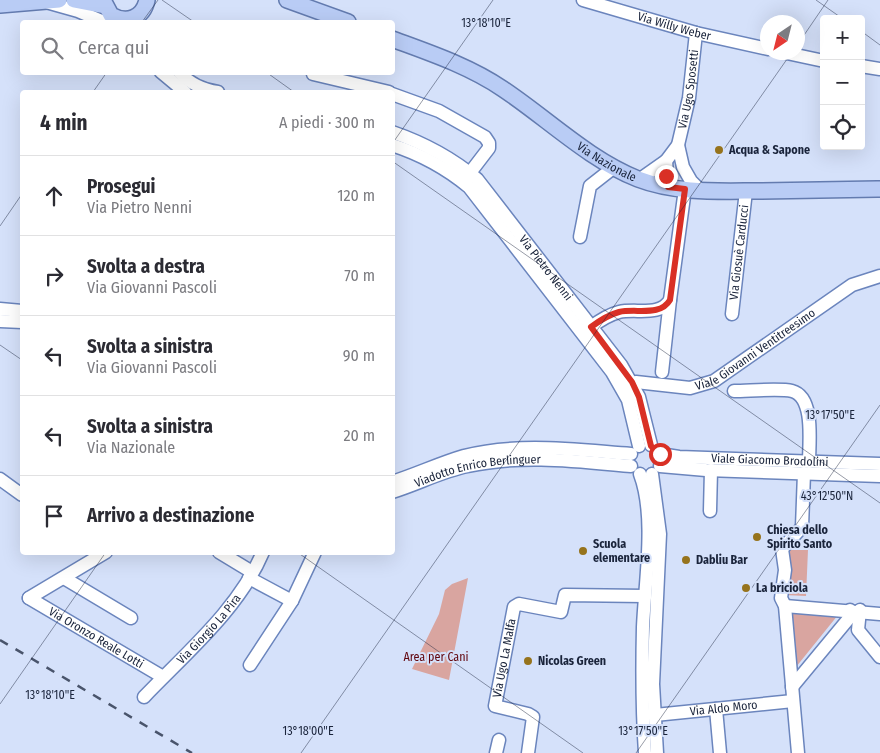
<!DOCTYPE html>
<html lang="it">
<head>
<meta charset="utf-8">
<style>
  body { margin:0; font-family:"Fira Sans Condensed",sans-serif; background:#f7f7f7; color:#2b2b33 }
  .controls { position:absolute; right:15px; top:15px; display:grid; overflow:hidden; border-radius:5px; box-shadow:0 5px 20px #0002 }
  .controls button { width:45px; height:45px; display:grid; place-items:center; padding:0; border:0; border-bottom:1px solid #e1e1e2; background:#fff; color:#2b2b33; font:25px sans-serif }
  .compass { position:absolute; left:760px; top:15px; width:45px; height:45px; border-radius:50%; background:#fff; box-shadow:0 5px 20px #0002; rotate:215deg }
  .stop { position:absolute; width:15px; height:15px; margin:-11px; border:4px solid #d93025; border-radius:50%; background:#fff }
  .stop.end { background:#d93025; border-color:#fff; box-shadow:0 1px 5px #0008 }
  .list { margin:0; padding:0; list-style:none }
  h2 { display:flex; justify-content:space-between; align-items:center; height:65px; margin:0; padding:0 20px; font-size:21px }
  h2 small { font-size:16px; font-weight:400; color:#7c7c81 }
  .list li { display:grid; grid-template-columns:32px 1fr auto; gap:15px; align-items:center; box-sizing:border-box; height:80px; padding:0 20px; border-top:1px solid #e1e1e2 }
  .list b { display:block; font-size:19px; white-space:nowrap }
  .list p { margin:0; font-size:16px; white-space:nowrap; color:#7c7c81 }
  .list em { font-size:16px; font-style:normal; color:#7c7c81 }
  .icon { flex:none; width:28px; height:28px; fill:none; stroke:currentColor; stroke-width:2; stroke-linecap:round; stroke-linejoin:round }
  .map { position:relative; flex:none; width:880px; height:753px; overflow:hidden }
  .search { position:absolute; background:#fff; box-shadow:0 5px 20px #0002; left:20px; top:20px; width:375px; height:55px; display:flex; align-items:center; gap:12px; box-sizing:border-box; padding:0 18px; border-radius:5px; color:#7c7c81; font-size:19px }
  .panel { position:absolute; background:#fff; box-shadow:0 5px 20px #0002; left:20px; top:90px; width:375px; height:465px; border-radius:5px }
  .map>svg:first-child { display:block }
</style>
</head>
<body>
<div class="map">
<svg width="880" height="753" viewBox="0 0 880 753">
  <rect width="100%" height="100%" fill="#d5e1fa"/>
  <path fill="#d9a5a0" d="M785 550H808L806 596 784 595Z
    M468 578 449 680 412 669 439 614 445 590 452 584Z
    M791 612 838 615 796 667Z"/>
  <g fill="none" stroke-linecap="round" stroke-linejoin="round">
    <defs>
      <g id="minor">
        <path id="s1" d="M583 0 696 33 768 49"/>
        <path d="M46 2 78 11 104 22"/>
        <path d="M782 52 824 61"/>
        <path d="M861 66 880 69"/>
        <path d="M161 72 185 92"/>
        <path d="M179 72C189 83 204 90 218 92"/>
        <path d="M313 74 389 92"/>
        <path d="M392 94 439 111 485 137 489 143V148L466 178"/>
        <path id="s2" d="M392 132C424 143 452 158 477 179L621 365 639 397 651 445"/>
        <path d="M392 145C420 154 446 168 469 187L612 372 628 400 639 446"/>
        <path d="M678 145 683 167 691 181 701 191"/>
        <path d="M666 161 668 187"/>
        <path id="s3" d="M639 180 666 161 678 145 689 98 696 33"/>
        <path d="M580 237 590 186 613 168"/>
        <path d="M0 309 22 311"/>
        <path id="s4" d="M732 314 746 191"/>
        <path d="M0 321 22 322"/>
        <path d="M591 327C599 321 608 315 619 312 636 308 660 317 670 300L685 189"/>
        <path d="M662 372 670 300"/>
        <path id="s5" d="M626 385 636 382 690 388 714 381 852 285 880 276"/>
        <path d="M734 391C748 391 780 388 792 391 815 397 809 443 809 462"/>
        <path id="s6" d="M660 454 679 457 880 464"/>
        <path d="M660 466 706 470 880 476"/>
        <path d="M640 474C656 516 645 581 643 627 642 669 642 710 645 753"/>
        <path d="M652 474 660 534 653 684 657 753"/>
        <path d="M0 479 22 495"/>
        <path d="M392 482C417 474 440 463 464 456 519 442 576 450 631 454"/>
        <path id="s7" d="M392 492C418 484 442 471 468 466 523 454 576 461 631 466"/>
        <path d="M710 511 711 470"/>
        <path d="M219 552 252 572"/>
        <path d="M64 578 131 618"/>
        <path d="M249 578 292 601"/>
        <path id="s8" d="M29 598 163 677"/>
        <path d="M29 598 106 552"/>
        <path d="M785 606 880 614"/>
        <path d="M860 610 858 630 880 657"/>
        <path d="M250 665 292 601 315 552"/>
        <path d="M792 687 850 617V610"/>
        <path id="s9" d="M144 697C186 653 239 609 263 552"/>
        <path d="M716 709 720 753"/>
        <path id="s10" d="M655 715 793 701"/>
        <path d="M496 753 499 740"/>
        <path id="s11" d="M528 753 533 717 528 714 495 706 514 607 519 604 561 612 565 595 645 596"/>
        <path d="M798 753 785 606 781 598 785 570 782 549 802 527 804 473"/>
      </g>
      <g id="major">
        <path d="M74 0 105 6"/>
        <path d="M103 0 111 15C127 24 143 18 147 0"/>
        <path d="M287 0 348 22"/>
        <path d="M0 5 59 0"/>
        <path id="s12" d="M392 39C430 53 469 66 503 89 548 119 588 159 638 179 677 194 721 191 762 191 802 190 841 190 880 189"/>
      </g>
    </defs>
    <use href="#minor" stroke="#6b85bd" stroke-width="15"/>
    <use href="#major" stroke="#637baf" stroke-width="18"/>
    <use href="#minor" stroke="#fff" stroke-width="12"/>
    <use href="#major" stroke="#b9ccf5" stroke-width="15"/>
    <path stroke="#49546b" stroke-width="2.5" stroke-dasharray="9 9" stroke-linecap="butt" d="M0 640 192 753"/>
  </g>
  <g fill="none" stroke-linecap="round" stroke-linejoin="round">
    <path stroke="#d93025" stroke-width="6" d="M660 454 651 446 639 397 632 382 591 327C599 321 608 315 619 312 636 308 660 317 670 300L685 189 668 187 666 176"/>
  </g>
  <path fill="none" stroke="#1a243b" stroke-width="1" stroke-opacity="0.45" d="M162 0 194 22M816 0 843 19M142 22 158 0M861 31 880 45M798 44 828 0M266 72 294 92M93 92 107 72M392 144 493 0M392 161 880 503M0 226 22 194M0 345 22 360M297 552 583 753M0 704 106 552M301 753 792 52M636 753 880 405"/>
  <g fill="#96731c" stroke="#d5e1fa" stroke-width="2">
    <circle cx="719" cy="150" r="5"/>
    <circle cx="757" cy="537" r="5"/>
    <circle cx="583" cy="551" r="5"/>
    <circle cx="686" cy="560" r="5"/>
    <circle cx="746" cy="588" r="5"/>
    <circle cx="528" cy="661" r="5"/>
  </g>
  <g text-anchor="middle" stroke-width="4" stroke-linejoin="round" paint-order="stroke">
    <g font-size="12" fill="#1a243b" stroke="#d5e1fa">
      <text dy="4" stroke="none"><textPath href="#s1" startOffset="95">Via Willy Weber</textPath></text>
      <text dy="4" stroke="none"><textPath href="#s3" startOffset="110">Via Ugo Sposetti</textPath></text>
      <text dy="4" stroke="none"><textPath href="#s12" startOffset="249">Via Nazionale</textPath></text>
      <text dy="4" stroke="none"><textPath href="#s4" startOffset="62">Via Giosuè Carducci</textPath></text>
      <text dy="4" stroke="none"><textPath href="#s2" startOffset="210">Via Pietro Nenni</textPath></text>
      <text dy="4" stroke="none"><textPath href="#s5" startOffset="141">Viale Giovanni Ventitreesimo</textPath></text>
      <text dy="4" stroke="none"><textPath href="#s6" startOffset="110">Viale Giacomo Brodolini</textPath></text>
      <text dy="4" stroke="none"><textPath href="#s7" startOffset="89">Viadotto Enrico Berlinguer</textPath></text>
      <text dy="4" stroke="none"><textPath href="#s9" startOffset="94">Via Giorgio La Pira</textPath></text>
      <text dy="4" stroke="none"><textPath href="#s8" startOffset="78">Via Oronzo Reale Lotti</textPath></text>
      <text dy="4" stroke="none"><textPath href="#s11" startOffset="125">Via Ugo La Malfa</textPath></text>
      <text dy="4" stroke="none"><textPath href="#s10" startOffset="69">Via Aldo Moro</textPath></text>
    </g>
    <g font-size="12" font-weight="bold" fill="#1a243b" stroke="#d5e1fa" text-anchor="start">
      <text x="729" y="154">Acqua &amp; Sapone</text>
      <text x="767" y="534">Chiesa dello<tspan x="767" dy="14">Spirito Santo</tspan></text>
      <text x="593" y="548">Scuola<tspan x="593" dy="14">elementare</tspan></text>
      <text x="696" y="564">Dabliu Bar</text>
      <text x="756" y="592">La briciola</text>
      <text x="538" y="665">Nicolas Green</text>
    </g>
    <g font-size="12" fill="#61050d" stroke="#d5e1fa">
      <text x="436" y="661">Area per Cani</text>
    </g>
  </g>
  <g font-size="12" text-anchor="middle" fill="#1a243b" stroke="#d5e1fa" stroke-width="4" stroke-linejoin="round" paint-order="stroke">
    <text x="486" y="27">13°18'10"E</text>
    <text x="830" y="419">13°17'50"E</text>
    <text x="827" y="500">43°12'50"N</text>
    <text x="50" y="699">13°18'10"E</text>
    <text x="308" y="735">13°18'00"E</text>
    <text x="643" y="735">13°17'50"E</text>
  </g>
</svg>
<div class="controls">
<button>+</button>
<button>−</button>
<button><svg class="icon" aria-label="locate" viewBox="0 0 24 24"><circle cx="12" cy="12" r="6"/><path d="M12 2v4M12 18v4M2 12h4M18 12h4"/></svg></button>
</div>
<svg class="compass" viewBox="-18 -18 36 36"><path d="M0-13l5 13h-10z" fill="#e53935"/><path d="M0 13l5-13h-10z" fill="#7c7c81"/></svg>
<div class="stop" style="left:660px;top:454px"></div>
<div class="stop end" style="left:666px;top:176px"></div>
<div class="search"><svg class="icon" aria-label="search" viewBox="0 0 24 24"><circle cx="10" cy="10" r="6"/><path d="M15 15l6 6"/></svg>Cerca qui</div>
<section class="panel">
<h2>4 min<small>A piedi · 300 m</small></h2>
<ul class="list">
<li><svg class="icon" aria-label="ahead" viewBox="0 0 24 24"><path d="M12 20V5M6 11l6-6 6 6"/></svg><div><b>Prosegui</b><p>Via Pietro Nenni</p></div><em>120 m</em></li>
<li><svg class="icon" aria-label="right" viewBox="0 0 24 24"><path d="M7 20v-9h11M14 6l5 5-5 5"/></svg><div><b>Svolta a destra</b><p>Via Giovanni Pascoli</p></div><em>70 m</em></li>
<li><svg class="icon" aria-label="left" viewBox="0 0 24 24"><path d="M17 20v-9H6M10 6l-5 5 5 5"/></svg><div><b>Svolta a sinistra</b><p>Via Giovanni Pascoli</p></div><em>90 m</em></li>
<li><svg class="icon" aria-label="left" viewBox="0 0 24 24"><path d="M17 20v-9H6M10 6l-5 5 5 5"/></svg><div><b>Svolta a sinistra</b><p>Via Nazionale</p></div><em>20 m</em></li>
<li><svg class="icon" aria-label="arrive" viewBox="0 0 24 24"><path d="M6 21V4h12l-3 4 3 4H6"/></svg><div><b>Arrivo a destinazione</b></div></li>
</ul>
</section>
</div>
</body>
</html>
